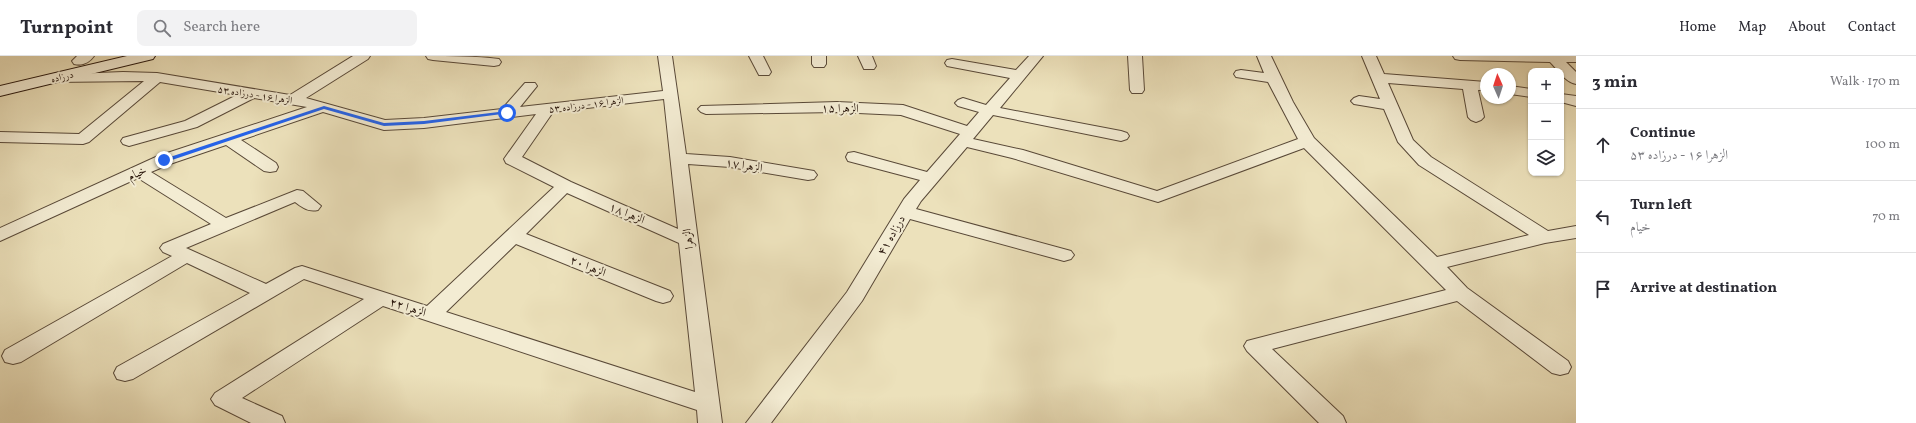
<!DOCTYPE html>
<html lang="en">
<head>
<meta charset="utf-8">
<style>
  body { margin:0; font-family:Vollkorn,Amiri,serif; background:#f2f2f3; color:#2b2b33 }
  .controls { position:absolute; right:12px; top:12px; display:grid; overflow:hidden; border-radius:8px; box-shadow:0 1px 3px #0004 }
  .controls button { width:36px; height:36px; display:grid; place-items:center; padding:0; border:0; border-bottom:1px solid #e1e1e2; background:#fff; color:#2b2b33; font:20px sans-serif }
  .compass { position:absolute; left:1480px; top:12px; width:36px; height:36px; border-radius:50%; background:#fff; box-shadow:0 1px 3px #0004; rotate:357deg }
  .stop { position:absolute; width:12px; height:12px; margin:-9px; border:3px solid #2563eb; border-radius:50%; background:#fff }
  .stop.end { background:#2563eb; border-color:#fff; box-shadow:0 1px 4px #0008 }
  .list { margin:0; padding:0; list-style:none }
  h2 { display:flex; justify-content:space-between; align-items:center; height:52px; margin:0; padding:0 16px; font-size:17px }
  h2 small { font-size:13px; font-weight:400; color:#7c7c81 }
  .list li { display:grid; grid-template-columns:26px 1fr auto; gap:12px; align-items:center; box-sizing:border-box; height:72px; padding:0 16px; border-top:1px solid #e1e1e2 }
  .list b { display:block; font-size:15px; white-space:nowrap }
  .list p { margin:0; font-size:13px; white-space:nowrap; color:#7c7c81 }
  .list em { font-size:13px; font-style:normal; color:#7c7c81 }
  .icon { flex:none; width:22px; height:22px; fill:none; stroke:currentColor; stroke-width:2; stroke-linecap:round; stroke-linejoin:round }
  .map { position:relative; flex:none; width:1576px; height:367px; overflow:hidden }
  header { display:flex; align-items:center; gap:24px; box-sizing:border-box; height:56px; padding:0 20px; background:#fff; border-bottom:1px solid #e1e1e2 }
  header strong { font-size:19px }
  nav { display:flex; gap:22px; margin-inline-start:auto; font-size:14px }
  .search { width:280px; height:36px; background:#f2f2f3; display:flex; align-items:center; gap:10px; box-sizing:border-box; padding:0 14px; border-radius:8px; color:#7c7c81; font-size:15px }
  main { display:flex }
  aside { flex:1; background:#fff }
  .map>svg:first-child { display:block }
</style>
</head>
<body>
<header>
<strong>Turnpoint</strong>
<div class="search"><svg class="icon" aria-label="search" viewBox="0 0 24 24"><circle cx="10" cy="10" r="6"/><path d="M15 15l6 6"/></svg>Search here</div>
<nav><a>Home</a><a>Map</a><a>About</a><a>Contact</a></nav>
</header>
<main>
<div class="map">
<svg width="1576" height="367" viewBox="0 0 1576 367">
  <rect width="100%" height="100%" fill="#ece1bb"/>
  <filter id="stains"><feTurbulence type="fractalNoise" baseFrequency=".005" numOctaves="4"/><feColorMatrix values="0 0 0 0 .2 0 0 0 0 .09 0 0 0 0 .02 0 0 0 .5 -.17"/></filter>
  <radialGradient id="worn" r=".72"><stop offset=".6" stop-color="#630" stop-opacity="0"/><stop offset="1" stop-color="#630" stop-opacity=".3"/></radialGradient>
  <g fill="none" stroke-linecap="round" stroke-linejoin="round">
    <defs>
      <path id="street" d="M77 0H94C89 7 82 10 74 8L72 5Z
        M353 0H370L368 3 306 42 385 64 424 62 502 53 525 27H535L537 30 520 51 663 35 658 0H672L686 98 730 101 814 115 817 119 814 123 808 124 730 111 688 108 722 367H698L697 354 383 250 242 342 282 360 285 367H251L215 349 211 343 215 337 364 243 304 223 133 323 125 325 117 323 114 317 117 311 250 237 187 207 21 306 13 308 5 306 2 300 5 294 172 200 163 196 160 192 163 188 211 168 138 122 0 185V172L158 100 307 51 254 42 197 71 129 90 123 88 121 85 123 82 185 65 237 39 160 26 89 86 83 88 0 86V76L79 78 144 25 53 26 48 25 46 22 48 19 123 16 157 17 290 39ZM664 43 678 173 571 126 522 101 553 56ZM323 56 384 74 424 72 536 58 504 103 506 107 554 131 427 250 302 210 295 212 266 228 186 192 295 146C303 152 308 156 318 154L321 150 303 135 297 134 226 162 151 116 170 108 226 89 264 115 270 116 276 115 278 111 276 107 241 84ZM567 137 679 187 695 336 446 256 516 188 656 245 663 247 670 245 673 240 670 235 526 178Z
        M426 0C450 0 476 0 499 3L501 6 499 9 494 10 433 4 428 3Z
        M749 0H763L771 16 769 19H759Z
        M812 0H826V8L824 11H814L812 8Z
        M858 0H872L876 10 874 13H864Z
        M1029 0H1043L1000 52 1121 75 1127 77 1129 80 1127 83 1121 85 993 59 973 83 1023 94 1157 135 1298 83 1268 26 1236 21 1234 18 1236 15 1241 14 1264 17 1257 0H1271L1293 46 1314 82 1437 201 1529 179 1419 109 1398 86 1384 53 1354 48 1351 45 1354 42 1359 40 1380 43 1362 0H1376L1384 18 1486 26V34H1478L1484 61 1481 64 1476 66 1471 64 1468 61 1463 33 1388 27 1413 84 1431 101 1548 175 1576 170V182L1545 187 1447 211 1467 232 1568 305 1571 311 1568 317 1560 319 1552 317 1457 245 1272 293 1343 360 1346 367H1319L1247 295 1244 290 1247 285 1446 234 1304 92 1158 146 1012 102 967 91 921 145 916 153 1071 195 1074 199 1071 203 1064 205 910 163 862 245 771 367H746L847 236 904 143 920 124 848 105 846 101 848 97 854 96 927 116 960 78 901 59 837 56 706 58 701 56 698 53 701 50 837 46 903 49 967 70 979 56 958 50 955 47 958 44 963 42 986 49 1010 22 947 10 945 7 947 4 952 3 1016 14Z
        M1128 0H1142L1144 34 1142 37H1132L1130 34Z
        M1453 0H1576V6H1566L1576 16V28C1565 26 1557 13 1550 6L1460 4 1455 3Z
        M1510 30 1531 33V41L1510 38Z
        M1561 38 1576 40V50L1561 46Z"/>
      <path id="secondary" d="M127 0H155L153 3 0 40V30Z"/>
    </defs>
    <use href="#street" stroke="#594938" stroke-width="2"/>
    <use href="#secondary" stroke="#28160c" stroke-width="2"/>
    <use href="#street" fill="#f3ecd3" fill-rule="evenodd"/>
    <use href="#secondary" fill="#f3ecd3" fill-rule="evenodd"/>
  </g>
  <path fill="#2563eb" d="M324 50 384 67 424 65 507 55 510 57 424 68 384 70 324 53 166 106 161 104Z"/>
  <g text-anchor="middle" stroke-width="4" stroke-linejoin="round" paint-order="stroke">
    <g font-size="10" fill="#28160c" stroke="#f3ecd3">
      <text transform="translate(62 20) rotate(-13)" y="4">درزاده</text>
      <text transform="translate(255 38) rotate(9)" y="4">الزهرا ۱۶ - درزاده ۵۳</text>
      <text transform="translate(586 48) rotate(-7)" y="4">الزهرا ۱۶ - درزاده ۵۳</text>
    </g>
    <g font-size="12" fill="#28160c" stroke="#f3ecd3">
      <text transform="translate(840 52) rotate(1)" y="4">الزهرا ۱۵</text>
      <text transform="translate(744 109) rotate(9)" y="4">الزهرا ۱۷</text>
      <text transform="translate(137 117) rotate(-25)" y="4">خیام</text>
      <text transform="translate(627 157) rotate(23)" y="4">الزهرا ۱۸</text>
      <text transform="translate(891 179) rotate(-60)" y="4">درزاده ۴۱</text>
      <text transform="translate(688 183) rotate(-97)" y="4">الزهرا</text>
      <text transform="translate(588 210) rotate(22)" y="4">الزهرا ۲۰</text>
      <text transform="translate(408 251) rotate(18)" y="4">الزهرا ۲۲</text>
    </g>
  </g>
  <rect width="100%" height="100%" filter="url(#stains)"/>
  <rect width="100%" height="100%" fill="url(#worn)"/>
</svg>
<div class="controls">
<button>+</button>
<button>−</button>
<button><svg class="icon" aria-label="layers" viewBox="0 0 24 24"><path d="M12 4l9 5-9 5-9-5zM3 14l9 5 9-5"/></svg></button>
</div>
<svg class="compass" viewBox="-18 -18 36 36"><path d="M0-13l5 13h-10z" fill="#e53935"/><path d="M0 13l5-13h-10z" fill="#7c7c81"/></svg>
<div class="stop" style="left:507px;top:57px"></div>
<div class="stop end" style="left:164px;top:104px"></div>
</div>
<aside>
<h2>3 min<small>Walk · 170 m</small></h2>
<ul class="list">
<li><svg class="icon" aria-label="ahead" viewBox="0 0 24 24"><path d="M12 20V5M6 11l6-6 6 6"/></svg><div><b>Continue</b><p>الزهرا ۱۶ - درزاده ۵۳</p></div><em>100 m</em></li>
<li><svg class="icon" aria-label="left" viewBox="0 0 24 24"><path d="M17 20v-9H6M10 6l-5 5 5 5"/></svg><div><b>Turn left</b><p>خیام</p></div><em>70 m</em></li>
<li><svg class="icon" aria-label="arrive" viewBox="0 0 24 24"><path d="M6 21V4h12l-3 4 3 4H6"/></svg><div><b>Arrive at destination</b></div></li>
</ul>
</aside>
</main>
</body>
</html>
